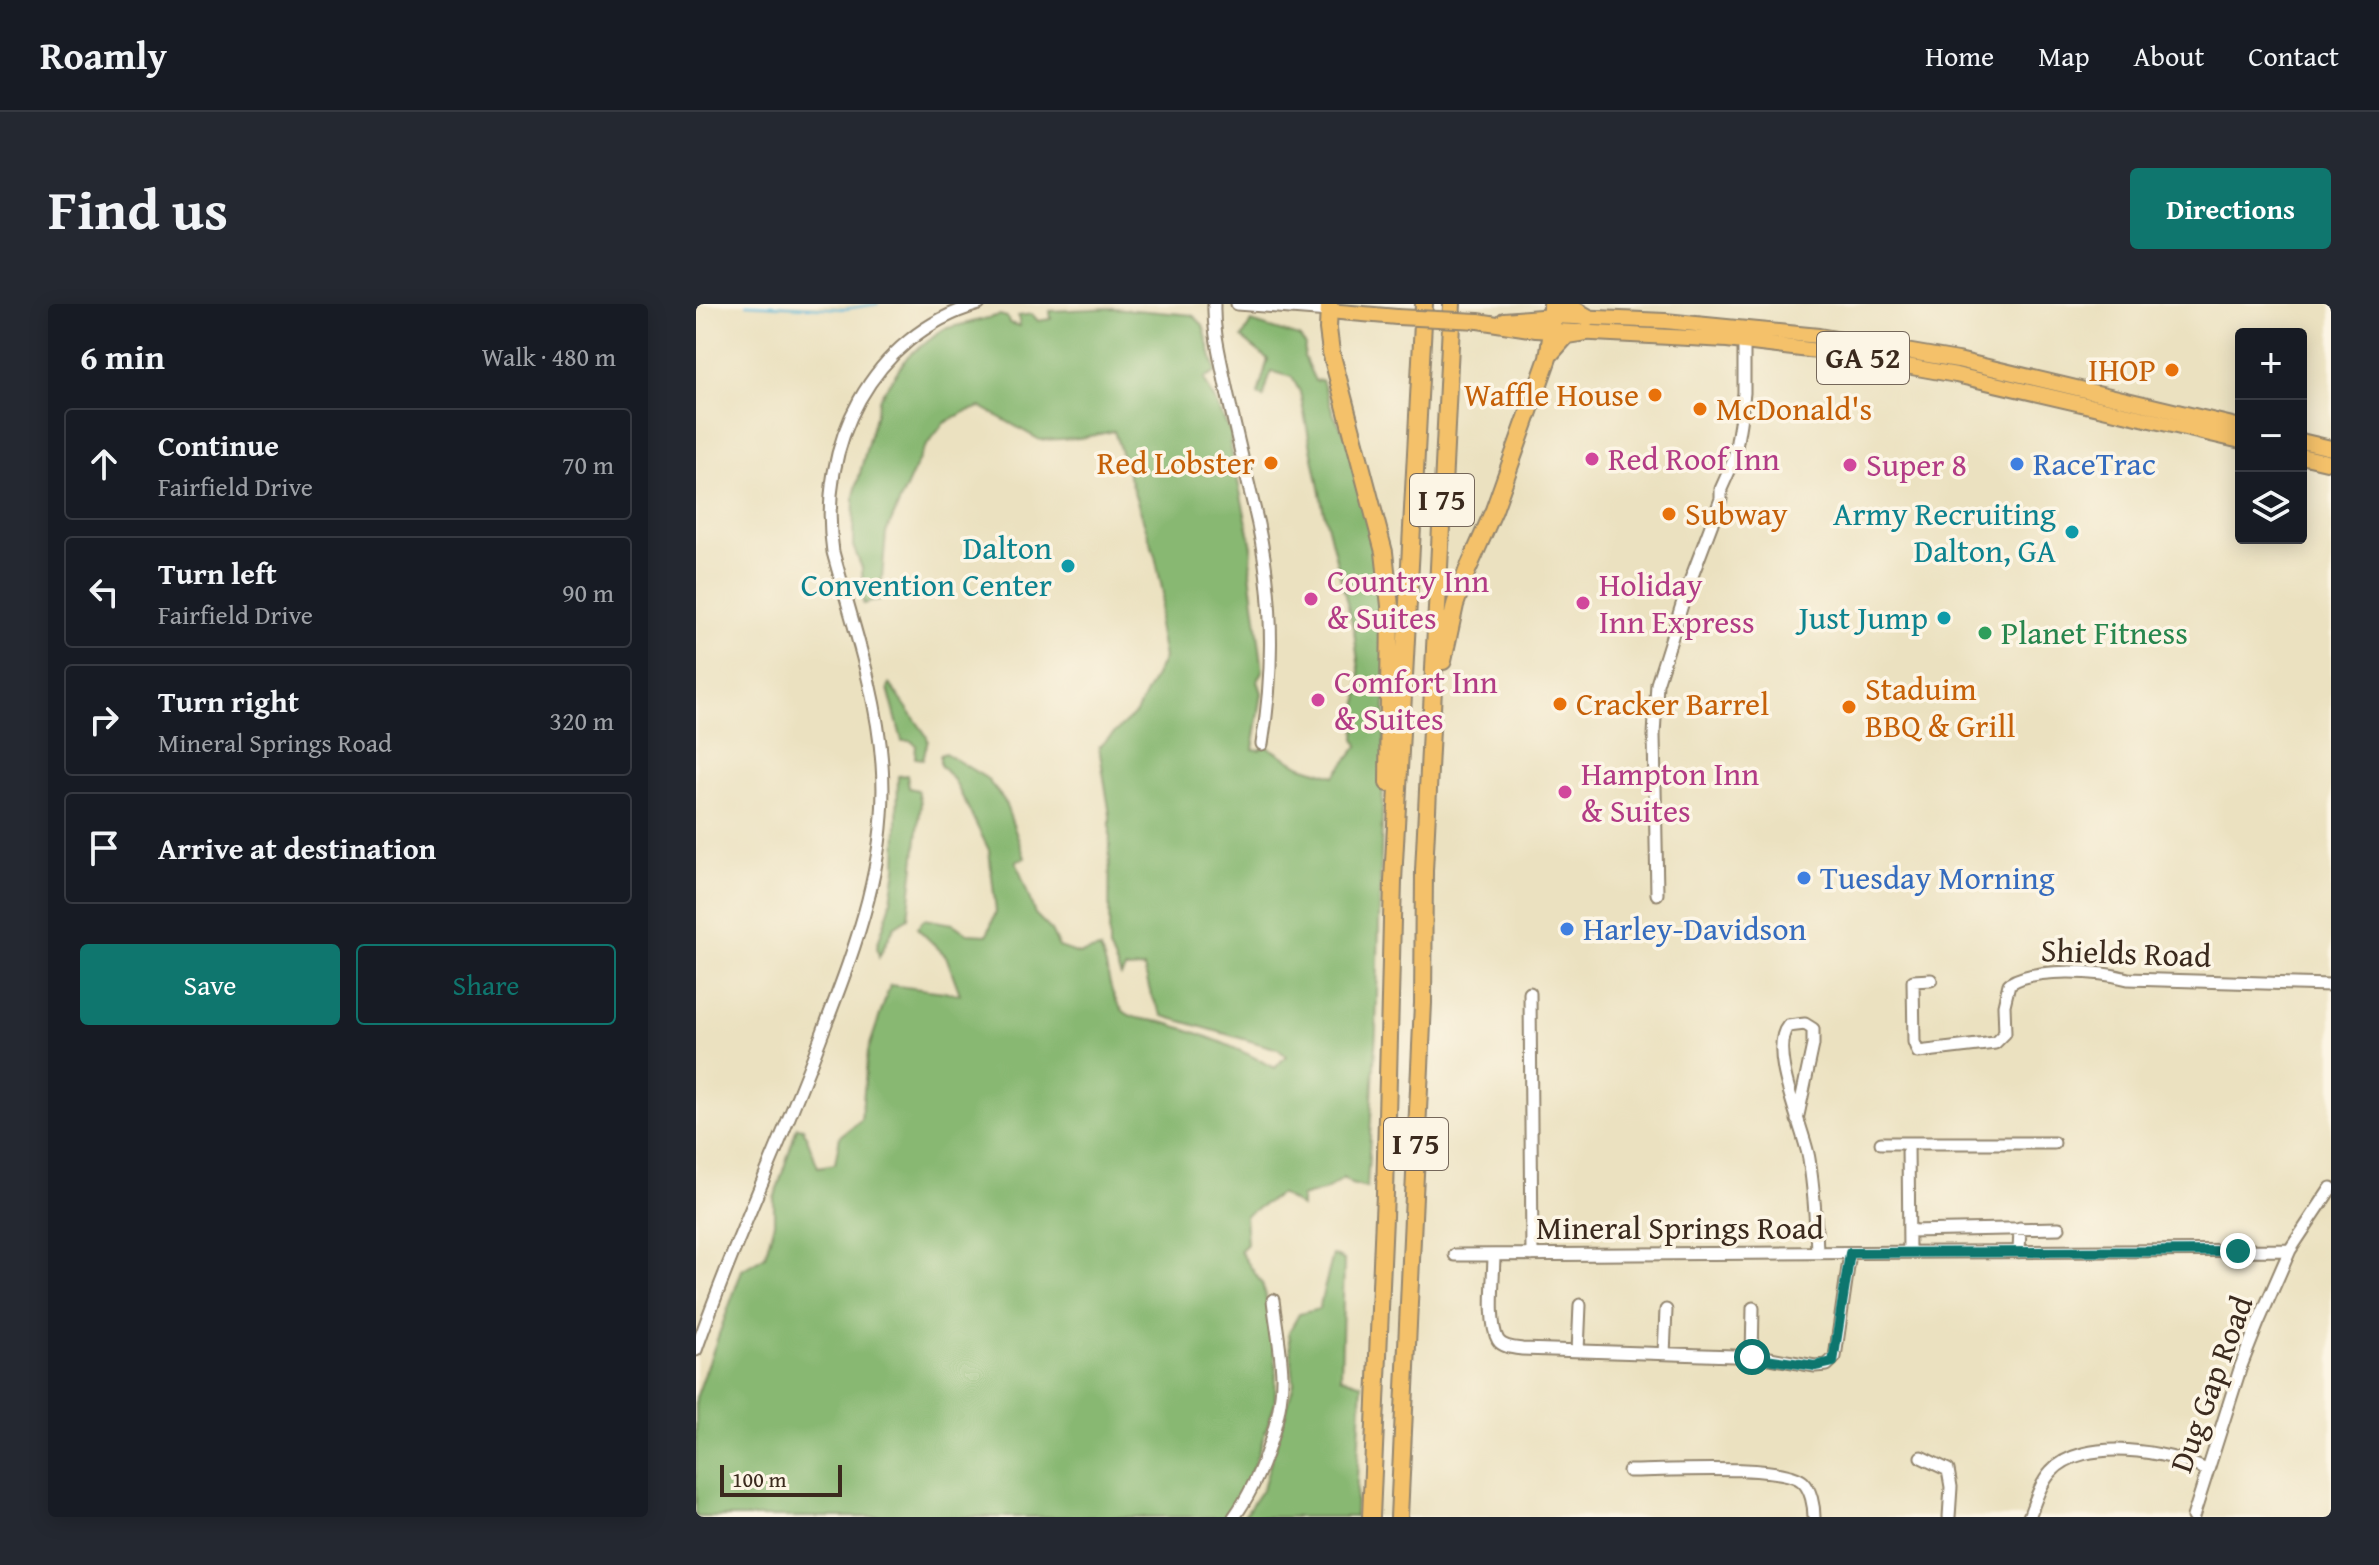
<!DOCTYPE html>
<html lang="en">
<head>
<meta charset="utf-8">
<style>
  body { margin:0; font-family:"Gentium Book Plus",serif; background:#242831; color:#f1f3f6 }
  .controls { position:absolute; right:24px; top:24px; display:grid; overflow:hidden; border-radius:8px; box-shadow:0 4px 20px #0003 }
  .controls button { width:72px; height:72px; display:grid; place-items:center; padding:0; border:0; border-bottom:2px solid #363941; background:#171b24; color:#f1f3f6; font:40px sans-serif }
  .scale { position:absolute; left:24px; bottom:20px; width:122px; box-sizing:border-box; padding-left:8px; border:4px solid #3b2a1e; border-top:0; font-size:22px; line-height:28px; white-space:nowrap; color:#3b2a1e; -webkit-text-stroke:6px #fcf5e5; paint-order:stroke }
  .stop { position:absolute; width:24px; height:24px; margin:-18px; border:6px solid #0f766e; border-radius:50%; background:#fff }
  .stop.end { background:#0f766e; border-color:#fff; box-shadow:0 2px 8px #0008 }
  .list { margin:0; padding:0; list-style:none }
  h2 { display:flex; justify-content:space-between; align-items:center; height:104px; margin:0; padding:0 32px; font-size:34px }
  h2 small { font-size:26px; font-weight:400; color:#9ea1a6 }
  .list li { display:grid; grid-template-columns:52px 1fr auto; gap:24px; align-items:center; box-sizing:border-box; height:112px; margin:0 16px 16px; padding:0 16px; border:2px solid #363941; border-radius:8px }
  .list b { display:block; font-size:30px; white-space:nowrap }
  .list p { margin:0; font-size:26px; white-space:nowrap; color:#9ea1a6 }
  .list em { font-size:26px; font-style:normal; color:#9ea1a6 }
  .actions { display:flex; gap:16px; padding:24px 32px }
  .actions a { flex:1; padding:18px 0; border:2px solid #0f766e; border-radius:8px; text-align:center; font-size:28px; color:#0f766e }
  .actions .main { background:#0f766e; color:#fff }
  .icon { flex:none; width:44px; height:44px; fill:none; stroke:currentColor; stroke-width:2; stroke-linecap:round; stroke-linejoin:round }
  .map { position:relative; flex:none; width:1635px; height:1213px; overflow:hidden; border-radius:8px }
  header { display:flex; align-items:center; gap:48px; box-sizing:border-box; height:112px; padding:0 40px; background:#171b24; border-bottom:2px solid #363941 }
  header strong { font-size:38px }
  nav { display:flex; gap:44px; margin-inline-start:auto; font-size:28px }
  .intro { display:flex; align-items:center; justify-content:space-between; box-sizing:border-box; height:192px; padding:0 48px }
  h1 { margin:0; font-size:56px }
  .button { padding:20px 36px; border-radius:8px; background:#0f766e; color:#fff; font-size:28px; font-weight:700 }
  main { display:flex; gap:48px; padding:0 48px }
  aside { flex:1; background:#171b24; border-radius:8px; box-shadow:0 4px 20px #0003 }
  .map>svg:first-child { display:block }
</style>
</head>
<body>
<header>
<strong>Roamly</strong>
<nav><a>Home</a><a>Map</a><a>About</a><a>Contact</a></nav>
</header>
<div class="intro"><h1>Find us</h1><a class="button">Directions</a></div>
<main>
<aside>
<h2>6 min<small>Walk · 480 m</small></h2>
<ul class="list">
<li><svg class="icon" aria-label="ahead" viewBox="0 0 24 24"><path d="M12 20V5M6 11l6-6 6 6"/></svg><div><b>Continue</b><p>Fairfield Drive</p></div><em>70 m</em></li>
<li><svg class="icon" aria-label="left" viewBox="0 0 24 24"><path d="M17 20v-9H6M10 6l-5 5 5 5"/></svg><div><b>Turn left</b><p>Fairfield Drive</p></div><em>90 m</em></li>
<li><svg class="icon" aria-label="right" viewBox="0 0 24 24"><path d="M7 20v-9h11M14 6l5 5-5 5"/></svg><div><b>Turn right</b><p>Mineral Springs Road</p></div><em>320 m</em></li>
<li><svg class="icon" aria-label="arrive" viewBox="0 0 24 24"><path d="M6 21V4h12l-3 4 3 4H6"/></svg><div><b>Arrive at destination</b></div></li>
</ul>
<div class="actions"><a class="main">Save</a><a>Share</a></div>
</aside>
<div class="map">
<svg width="1635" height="1213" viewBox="0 0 1635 1213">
  <rect width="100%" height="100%" fill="#fcf5e5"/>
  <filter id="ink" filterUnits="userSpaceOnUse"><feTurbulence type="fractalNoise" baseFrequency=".0125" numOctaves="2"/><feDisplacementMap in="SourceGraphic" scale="16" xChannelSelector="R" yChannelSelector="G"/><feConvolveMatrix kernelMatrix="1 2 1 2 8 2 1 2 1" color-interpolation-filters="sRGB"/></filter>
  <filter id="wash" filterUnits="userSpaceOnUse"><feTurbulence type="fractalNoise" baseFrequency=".006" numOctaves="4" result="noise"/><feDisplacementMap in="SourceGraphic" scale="32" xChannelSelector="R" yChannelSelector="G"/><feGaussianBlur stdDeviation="1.8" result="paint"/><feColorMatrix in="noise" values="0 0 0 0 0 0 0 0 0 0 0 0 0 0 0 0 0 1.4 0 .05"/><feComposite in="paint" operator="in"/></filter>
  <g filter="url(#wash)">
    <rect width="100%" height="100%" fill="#ebe1c0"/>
    <path fill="#88b872" stroke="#627148" stroke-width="2" d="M417 4 497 11 507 21 520 68 508 75 536 132 534 140 556 243 554 268 567 367 562 377 566 389 557 445 563 446 570 442 605 462 638 472 662 442 659 434 664 373 658 327 627 204 604 88 596 73 575 67 567 94 562 90 572 55 546 34 555 18 603 33 609 40 608 53 619 77 626 76 638 111 654 139 676 211 691 339 680 727 671 884 655 880 648 874 630 886 605 893V903L584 890 549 912 551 940 544 947 566 980 576 1014 580 1063 579 1100 551 1180 530 1213H0V1094L46 966 69 952 78 919V895L101 823 107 824 122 863 139 860 144 832 165 816 172 747 194 681 264 690 250 652 221 624 228 615 257 620 272 630 291 631 300 608 293 546 258 476 244 461V451L249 449 290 474 308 496 329 554 320 557 339 610 354 625 363 643 383 650 404 645C414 666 411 685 424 703 433 717 455 715 470 719 508 730 544 745 579 764L590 752 582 745 467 712 455 691 448 664 429 665 425 672 413 644 414 511 403 443 440 409 468 354 462 321 467 289 459 252 418 127 385 134 344 136 285 103 269 108 248 119 227 146 190 229 184 296 167 300 166 264 157 242 158 192 184 93 212 52 248 25 304 11 311 13 313 19 324 22 322 12 336 10 342 17 355 15 354 7Z
      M194 380 230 431 232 436 227 455 219 454 220 441 215 437H206L192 384Z
      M211 471 213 484 222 486 225 499 212 614 198 623 183 653 181 642 194 602 200 565 202 472Z
      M637 951 648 956 645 1073 666 1080 659 1213H547L567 1184 598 1079 593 1028 603 1010 623 1005Z"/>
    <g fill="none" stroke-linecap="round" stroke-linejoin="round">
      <path stroke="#5cb6da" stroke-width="2" d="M50 0 149 5 182 0"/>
    </g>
  </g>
  <g filter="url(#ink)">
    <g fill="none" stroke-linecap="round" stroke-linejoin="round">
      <defs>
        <path id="minor" d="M518 0C517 27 524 52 529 78 538 120 548 162 558 203 577 280 579 362 566 440
          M541 0 633 7
          M961 590 958 431 961 380 990 288 1025 195V185L1038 156 1044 119 1048 89V33
          M1235 676 1217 677 1218 738 1222 748 1299 739 1309 729 1308 701 1313 680C1339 663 1403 667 1432 675L1635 681
          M834 689 836 951
          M1101 816 1117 741V725L1109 720 1092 722C1071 747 1109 827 1113 855 1118 886 1120 918 1121 949
          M1185 839H1358
          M1212 839 1213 948
          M1213 927 1363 924
          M1323 948 1324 924
          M759 951 1594 946
          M798 951C798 971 792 1019 802 1036 806 1043 818 1044 826 1045L1068 1053 1119 1062 1131 1061 1139 1053 1154 949
          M0 1046C38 937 88 833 128 725 161 639 193 554 186 460 181 388 156 318 137 248 121 142 175 31 283 0
          M882 1047 884 1001
          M968 1050 970 1006
          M1056 1053 1057 1004
          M1225 1153 1252 1166 1255 1183 1253 1213
          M933 1167C964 1167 1088 1159 1107 1178 1115 1186 1118 1202 1118 1213
          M538 1213C563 1179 587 1114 586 1071 585 1046 580 1021 577 996
          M1333 1213C1339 1198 1344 1180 1355 1168 1386 1132 1474 1147 1510 1166
          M1497 1213 1545 1062 1562 1019 1594 946 1635 884"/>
        <path id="major" d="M633 7 701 13
          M808 16 857 12 969 17 1123 32 1262 56 1545 123
          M782 17 840 26 1031 36 1138 49 1260 71 1545 137
          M1605 137 1635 144
          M1605 152 1635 159"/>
        <path id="highway" d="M633 0 632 25 635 48 688 248 694 302 692 479
          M868 0 893 14
          M855 49 871 31 890 28
          M747 357 759 301 771 267 798 206 852 54 856 27V0
          M675 1213 689 890 697 577 728 0
          M703 1213 727 699 728 567 756 0"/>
      </defs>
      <use href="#minor" stroke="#93866f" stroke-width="15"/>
      <use href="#major" stroke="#93866f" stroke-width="18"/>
      <use href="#highway" stroke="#93866f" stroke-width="20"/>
      <use href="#minor" stroke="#fff" stroke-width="11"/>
      <use href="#major" stroke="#f4c16a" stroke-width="14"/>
      <use href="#highway" stroke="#f4c16a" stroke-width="16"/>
      <defs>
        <path id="major-bridge" d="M701 13 782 17"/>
      </defs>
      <use href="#major-bridge" stroke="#93866f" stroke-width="18" stroke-linecap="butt"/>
      <use href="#major-bridge" stroke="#f4c16a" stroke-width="14"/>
    </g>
  </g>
  <g fill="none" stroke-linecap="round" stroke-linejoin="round" filter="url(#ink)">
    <path stroke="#0f766e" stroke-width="10" d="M1056 1053 1119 1062 1137 1058 1154 949 1542 947"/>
  </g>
  <g fill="#e8710a" stroke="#fcf5e5" stroke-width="3">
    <circle cx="1476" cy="66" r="8"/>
    <circle cx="959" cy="91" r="8"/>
    <circle cx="1004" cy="105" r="8"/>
    <circle cx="575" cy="159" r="8"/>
    <circle cx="973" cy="210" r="8"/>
    <circle cx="864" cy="400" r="8"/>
    <circle cx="1153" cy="403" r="8"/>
  </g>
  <g fill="#d1479c" stroke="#fcf5e5" stroke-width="3">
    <circle cx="896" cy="155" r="8"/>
    <circle cx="1154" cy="161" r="8"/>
    <circle cx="615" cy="295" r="8"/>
    <circle cx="887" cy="299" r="8"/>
    <circle cx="622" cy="396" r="8"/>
    <circle cx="869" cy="488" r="8"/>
  </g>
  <g fill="#3f7fe0" stroke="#fcf5e5" stroke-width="3">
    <circle cx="1321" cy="160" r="8"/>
    <circle cx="1108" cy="574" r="8"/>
    <circle cx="871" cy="625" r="8"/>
  </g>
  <g fill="#0f9aa8" stroke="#fcf5e5" stroke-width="3">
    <circle cx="1376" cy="228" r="8"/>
    <circle cx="372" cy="262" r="8"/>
    <circle cx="1248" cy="314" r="8"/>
  </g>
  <circle fill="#2e9e5b" stroke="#fcf5e5" stroke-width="3" cx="1289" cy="329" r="8"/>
  <g text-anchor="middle" stroke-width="7" stroke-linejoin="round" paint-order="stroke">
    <g fill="#fcf5e5" stroke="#75675a" stroke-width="2">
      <rect x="1121" y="28" width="92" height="52" rx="6"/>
      <rect x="714" y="170" width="64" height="52" rx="6"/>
      <rect x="688" y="814" width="64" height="52" rx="6"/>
    </g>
    <g font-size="30" font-weight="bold" fill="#3b2a1e">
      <text x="1167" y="64">GA 52</text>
      <text x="746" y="206">I 75</text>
      <text x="720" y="850">I 75</text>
    </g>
    <g font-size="32" fill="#c56008" stroke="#fcf5e5" text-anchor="start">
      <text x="1460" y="77" text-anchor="end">IHOP</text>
      <text x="943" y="102" text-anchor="end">Waffle House</text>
      <text x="1020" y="116">McDonald's</text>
      <text x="559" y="170" text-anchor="end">Red Lobster</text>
      <text x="989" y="221">Subway</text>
      <text x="1169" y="396">Staduim<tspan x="1169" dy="37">BBQ &amp; Grill</tspan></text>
      <text x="880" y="411">Cracker Barrel</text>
    </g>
    <g font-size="32" fill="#b23c85" stroke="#fcf5e5" text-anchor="start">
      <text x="912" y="166">Red Roof Inn</text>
      <text x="1170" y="172">Super 8</text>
      <text x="631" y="288">Country Inn<tspan x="631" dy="37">&amp; Suites</tspan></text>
      <text x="903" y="292">Holiday<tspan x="903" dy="37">Inn Express</tspan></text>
      <text x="638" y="389">Comfort Inn<tspan x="638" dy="37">&amp; Suites</tspan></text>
      <text x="885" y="481">Hampton Inn<tspan x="885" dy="37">&amp; Suites</tspan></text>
    </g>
    <g font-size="32" fill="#366cbe" stroke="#fcf5e5" text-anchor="start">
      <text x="1337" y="171">RaceTrac</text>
      <text x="1124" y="585">Tuesday Morning</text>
      <text x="887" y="636">Harley-Davidson</text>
    </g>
    <g font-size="32" fill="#0d838f" stroke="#fcf5e5" text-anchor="end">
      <text x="1360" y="221">Army Recruiting<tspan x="1360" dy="37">Dalton, GA</tspan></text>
      <text x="356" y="255">Dalton<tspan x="356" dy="37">Convention Center</tspan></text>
      <text x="1232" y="325">Just Jump</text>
    </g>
    <g font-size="32" fill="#27864d" stroke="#fcf5e5" text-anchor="start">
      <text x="1305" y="340">Planet Fitness</text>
    </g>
    <g font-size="32" fill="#3b2a1e" stroke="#fcf5e5">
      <text transform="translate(1430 649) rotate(2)" y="11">Shields Road</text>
      <text x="984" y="935">Mineral Springs Road</text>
      <text transform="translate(1515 1080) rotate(-70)" y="11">Dug Gap Road</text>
    </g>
  </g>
</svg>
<div class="controls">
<button>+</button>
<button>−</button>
<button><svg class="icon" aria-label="layers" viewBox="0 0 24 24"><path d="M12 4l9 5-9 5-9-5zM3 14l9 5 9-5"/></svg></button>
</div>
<div class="scale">100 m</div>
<div class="stop" style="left:1056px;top:1053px"></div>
<div class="stop end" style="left:1542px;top:947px"></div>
</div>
</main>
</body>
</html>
